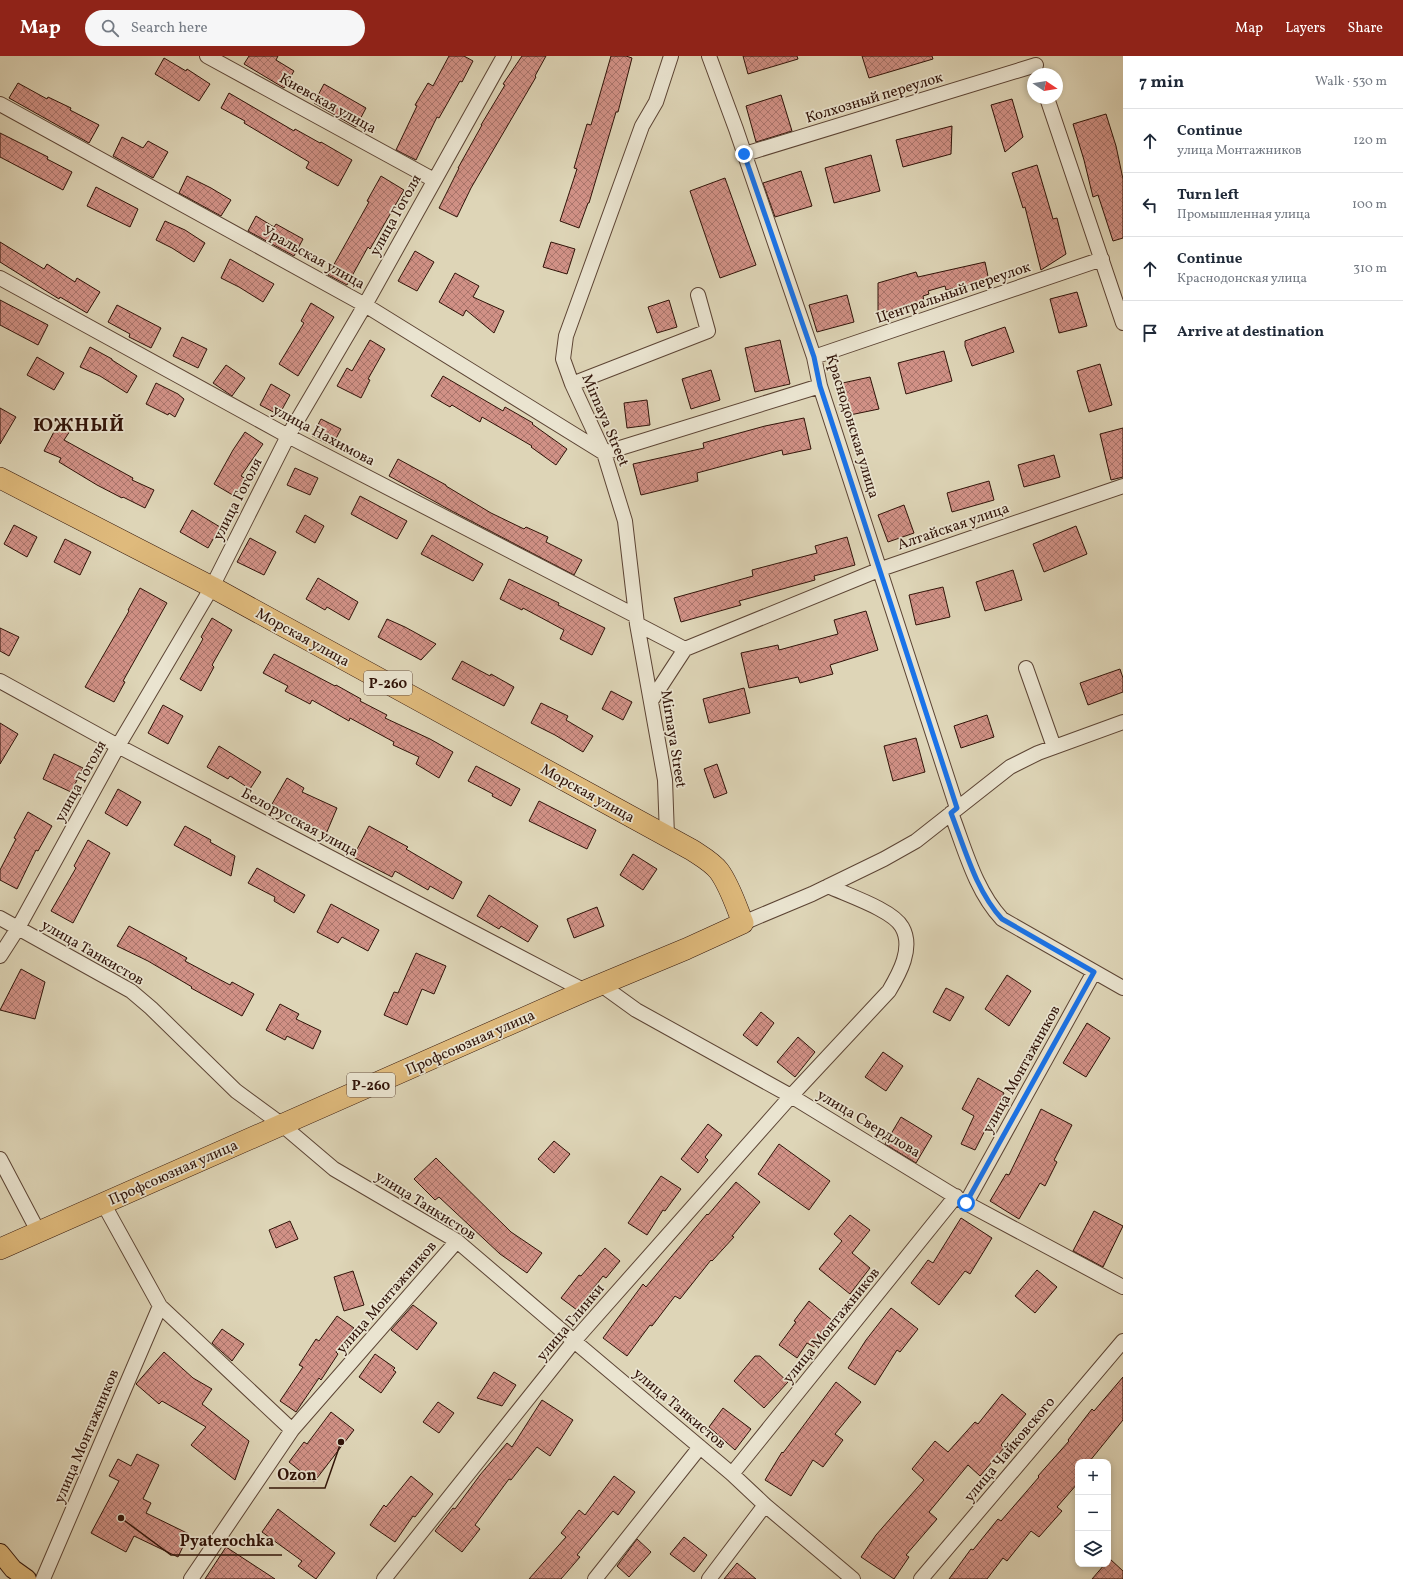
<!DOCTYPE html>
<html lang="en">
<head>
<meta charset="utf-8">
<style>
  body { margin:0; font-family:Vollkorn,serif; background:#f6f6f7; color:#1f2937 }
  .controls { position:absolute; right:12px; bottom:12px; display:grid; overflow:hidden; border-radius:8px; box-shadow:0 2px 6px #0003 }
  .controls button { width:36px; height:36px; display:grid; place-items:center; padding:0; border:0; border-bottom:1px solid #e0e1e3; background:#fff; color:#1f2937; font:20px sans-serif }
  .compass { position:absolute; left:1027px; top:12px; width:36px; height:36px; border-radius:50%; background:#fff; box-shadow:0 2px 6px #0003; rotate:102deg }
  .stop { position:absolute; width:12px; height:12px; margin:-9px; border:3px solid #1a73e8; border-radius:50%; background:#fff }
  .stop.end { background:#1a73e8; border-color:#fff; box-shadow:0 1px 4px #0008 }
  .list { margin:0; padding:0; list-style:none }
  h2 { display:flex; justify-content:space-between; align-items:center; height:52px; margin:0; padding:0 16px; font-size:17px }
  h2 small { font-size:13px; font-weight:400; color:#747a83 }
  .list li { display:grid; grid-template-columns:26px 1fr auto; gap:12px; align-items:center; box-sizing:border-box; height:64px; padding:0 16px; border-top:1px solid #e0e1e3 }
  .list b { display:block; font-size:15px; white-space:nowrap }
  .list p { margin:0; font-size:13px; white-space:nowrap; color:#747a83 }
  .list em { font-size:13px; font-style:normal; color:#747a83 }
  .icon { flex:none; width:22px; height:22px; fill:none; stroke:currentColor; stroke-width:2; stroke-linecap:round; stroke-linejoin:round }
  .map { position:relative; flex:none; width:1123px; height:1523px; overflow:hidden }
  header { display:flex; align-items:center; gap:24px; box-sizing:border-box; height:56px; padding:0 20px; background:#8f2418; color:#fff }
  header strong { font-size:19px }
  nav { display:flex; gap:22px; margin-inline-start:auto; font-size:14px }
  .search { width:280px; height:36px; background:#f6f6f7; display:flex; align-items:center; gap:10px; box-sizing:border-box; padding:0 14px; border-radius:22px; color:#747a83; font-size:15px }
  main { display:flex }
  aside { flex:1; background:#fff }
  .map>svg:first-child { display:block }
</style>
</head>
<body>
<header>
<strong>Map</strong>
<div class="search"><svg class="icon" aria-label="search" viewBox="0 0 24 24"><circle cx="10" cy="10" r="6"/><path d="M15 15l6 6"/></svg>Search here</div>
<nav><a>Map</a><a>Layers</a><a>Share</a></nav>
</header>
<main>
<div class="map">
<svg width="1123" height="1523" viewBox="0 0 1123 1523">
  <defs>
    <pattern id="building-cross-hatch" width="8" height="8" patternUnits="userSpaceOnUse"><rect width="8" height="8" fill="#d19186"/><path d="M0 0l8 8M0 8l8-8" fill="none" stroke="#aa756c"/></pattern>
  </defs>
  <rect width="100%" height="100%" fill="#ded5b7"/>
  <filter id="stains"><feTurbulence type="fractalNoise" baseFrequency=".005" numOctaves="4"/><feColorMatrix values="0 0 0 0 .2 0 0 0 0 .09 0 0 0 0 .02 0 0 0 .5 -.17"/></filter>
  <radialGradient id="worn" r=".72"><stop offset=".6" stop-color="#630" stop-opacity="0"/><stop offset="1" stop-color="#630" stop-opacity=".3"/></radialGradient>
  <path fill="url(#building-cross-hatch)" stroke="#301308" d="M249 0H278L276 4 294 15 284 32 244 8Z
    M449 0H464L473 5 462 26 460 25 439 62 437 61 416 104 396 94 417 50 415 49 428 27 433 30Z
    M522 0H546L535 20 536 21 471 132 457 161 439 152 459 112H458L482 69H481L505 29 503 28Z
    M611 0H626L632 2 618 56H616L589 147H588L579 172 560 165 577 113 574 112 587 68 591 69Z
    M743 0H797L798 3 748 18Z
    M862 0H932L933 3 869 22Z
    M164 2 186 15 187 13 210 28 199 45 155 18Z
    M18 27 47 43 48 41 71 52 70 54 99 69 89 87 9 42Z
    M324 28 366 52 356 71 314 47Z
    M229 37 294 75 295 73 320 87 321 86 352 104 338 130 306 112 309 106 244 67 245 65 221 52Z
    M781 39 792 75 756 86 746 50Z
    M1012 43 1023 81 1005 96 991 49Z
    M1106 58 1116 90 1123 123V182L1113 185 1098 139 1093 141 1084 104 1073 68Z
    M952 70 951 98 903 111 896 84Z
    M0 77 48 101 47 103 72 116 63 134 0 101Z
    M122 81 143 92 148 85 168 96 153 122 113 100Z
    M871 99 880 135 834 147 825 112Z
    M1037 109 1053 163 1057 162 1066 198 1041 214 1025 151 1023 152 1012 117Z
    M801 115 812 150 775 161 763 127Z
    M187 120 211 132 231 144 221 160 179 137Z
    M381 120 404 134 370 193 368 191 347 229 328 219 369 146 367 145Z
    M725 122 756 209 720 222 690 135Z
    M96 131 138 153 130 171 87 150Z
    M256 160 274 171 276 168 303 183 294 200 248 175Z
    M165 165 185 174 205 187 194 206 172 192 156 184Z
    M0 186 44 213 47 208 75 226 77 222 100 236 87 257 60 241 59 243 0 206Z
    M551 186 575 193 567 218 543 211Z
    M415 195 434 206 417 235 398 225Z
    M230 203 274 228 263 246 239 231 221 222Z
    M985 206 989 225 946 234 945 230 928 235 929 238 923 240 924 246 878 258V227L916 216 918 221Z
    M455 217 479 230 473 241 504 255 494 277 466 254 463 260 439 246Z
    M1077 236 1087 270 1059 277 1050 243Z
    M847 239 854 266 817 276 809 249Z
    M0 244 48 269 38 289 0 269Z
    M669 244 677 271 657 277 648 251Z
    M311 247 334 261 298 320 279 308 304 267 301 265Z
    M117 249 161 272 151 292 129 281 130 278 108 266Z
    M1005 271 1014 296 972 310 965 290V285Z
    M182 281 207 293 198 312 173 300Z
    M370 284 385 293 368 323 370 324 361 342 337 330 347 312 352 315Z
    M780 284 790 328 755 336 745 292Z
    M90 291 112 303V304L137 320 127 337 100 320 80 311Z
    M944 295 952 325 906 338 898 307Z
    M37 301 64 317 54 334 27 319Z
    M1100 308 1112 349 1089 356 1077 315Z
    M226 309 245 322 232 340 213 327Z
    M711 314 720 344 691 353 682 323Z
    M443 320 503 355 505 351 533 367 532 368 567 393 556 409 531 391 532 390 482 361 480 366 452 349 450 351 431 340Z
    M870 321 879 353 845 360 838 328Z
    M156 327 178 338 184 343 175 361 169 357 168 359 146 348Z
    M271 328 290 339 279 359 260 349Z
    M647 344 650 369 627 372 624 347Z
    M0 352 16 361 0 388Z
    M804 362 811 393 783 399 782 394 697 417 698 425 641 439 633 408 704 392 703 387 765 370Z
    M321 363 341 373 332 390 312 380Z
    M58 368 70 375 64 384 133 422 132 424 154 434 145 452 123 441 122 442 97 429 59 406 61 402 44 395Z
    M1123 372V421L1111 424 1100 378Z
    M245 376 263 388 241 420 246 423 236 441 214 428 233 394Z
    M1054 399 1060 421 1024 431 1018 409Z
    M398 403 446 429V430L491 457 524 473 526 471 548 481 546 486 582 504 574 519 450 454 389 420Z
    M295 412 318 422 310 439 287 429Z
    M989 425 994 444 952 456 947 437Z
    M360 440 407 465 397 483 351 458Z
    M904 449 914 477 888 486 878 459Z
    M192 454 220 471 208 492 180 476Z
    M305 459 324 470 315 487 296 476Z
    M14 469 37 481 27 501 4 488Z
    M1076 470 1087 498 1044 516 1033 488Z
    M432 479 483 508 473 525 421 498Z
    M847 481 855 509 814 520 815 524 739 545 741 549 681 566 674 542 753 520 752 514 817 497 815 490Z
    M250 482 276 496 264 519 237 506Z
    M65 483 91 496 80 519 54 506Z
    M1013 514 1022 544 985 555 976 526Z
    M318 522 358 546 349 564 327 551 325 554 306 543Z
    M509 523 559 547 558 549 605 572 592 599 560 583 564 574 523 552 522 554 500 543Z
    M943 531 950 561 916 569 909 539Z
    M140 532 167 547 123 625 125 626 114 646 85 631 129 555 128 554Z
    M866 555 878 594 830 609 833 618 800 627 798 621 749 632 741 597 778 589 779 594 838 578 834 564Z
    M212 562 232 574 212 609 214 611 201 635 180 623 203 583 201 581Z
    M387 563 405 571 436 588 421 604 378 581Z
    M0 572 19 581 9 600 0 595Z
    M274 598 335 630 336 629 361 643 360 645 387 659 385 662 430 683 453 696 439 722 416 708 419 701 393 689 394 686 350 662 349 665 312 644 310 648 285 635 288 630 263 617Z
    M462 605 490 620 491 618 514 631 504 650 452 623Z
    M1120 613 1123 622V636L1088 649 1080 627Z
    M744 632 750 657 709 667 703 643Z
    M611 635 632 646 623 664 602 653Z
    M541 647 568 660 566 664 593 680 583 696 555 679 531 667Z
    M163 649 183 660 168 688 148 677Z
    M987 659 994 681 961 692 954 670Z
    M0 667 18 678 0 708Z
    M916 682 925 716 893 725 884 690Z
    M219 690 261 716 250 733 230 720 228 723 207 711Z
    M54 698 83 712 71 736 43 723Z
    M717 708 727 737 714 742 704 713Z
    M476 710 520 733 511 750 492 740 493 738 468 725Z
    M287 722 304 732 302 736 337 752 326 778 294 763 295 761 272 748Z
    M118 733 141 746 127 770 105 757Z
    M539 745 596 774 587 793 529 765Z
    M28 756 52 770 38 795 36 794 17 833 0 824V814L16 783 14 782Z
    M185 770 211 784 210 786 235 800 231 820 174 789Z
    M369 770 408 791 406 793 462 826 453 843 430 830 428 834 395 815 392 821 353 801Z
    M88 784 110 797 73 867 51 855 76 812 74 810Z
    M633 798 657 813 643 834 620 819Z
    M257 812 305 839 294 857 274 845 275 841 248 827Z
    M489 839 538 870 528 886 501 870 499 873 477 860Z
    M331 848 379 874 368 895 342 881 338 887 317 876Z
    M597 851 604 870 574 882 567 863Z
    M129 870 187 902 185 905 230 929 232 926 254 938 242 960 191 932 192 931 148 905 117 890Z
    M416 897 446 910 434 938 422 933 407 969 384 959 394 936 398 937Z
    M21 913 45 926 35 963 0 954Z
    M1007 919 1031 935 1009 970 985 953Z
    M946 932 964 941 950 965 933 956Z
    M280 948 299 958 296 963 321 975 313 993 287 980 285 984 266 974Z
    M761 956 774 967 757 990 743 979Z
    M1087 967 1110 982 1086 1021 1063 1007Z
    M798 981 815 996 795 1021 777 1006Z
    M883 996 903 1010 886 1035 865 1021Z
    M978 1022 1004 1037 975 1094 961 1088 974 1060 962 1053Z
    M1041 1053 1072 1069 1054 1104 1057 1106 1045 1130 1040 1127 1019 1163 990 1145 1006 1118 1009 1119Z
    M901 1061 932 1080 916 1107 885 1088Z
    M708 1068 722 1079 705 1101 708 1104 698 1117 681 1103Z
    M554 1085 570 1098 554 1117 538 1103Z
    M779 1088 830 1125 809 1154 758 1118Z
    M436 1102 511 1176 542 1197 527 1217 500 1198 439 1141 435 1144 414 1123Z
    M661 1120 681 1133 665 1155 663 1154 647 1179 628 1167Z
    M736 1126 760 1146 732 1180 734 1181 712 1205 711 1204 680 1243 675 1240 652 1270 650 1269 627 1300 603 1282 643 1228 646 1231 707 1158 708 1159Z
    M1094 1155 1123 1170 1103 1211 1073 1195Z
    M850 1159 870 1174 852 1197 870 1212 850 1238 819 1213 842 1185 834 1178Z
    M961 1162 992 1182 970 1218 965 1215 939 1249 911 1227 928 1204 933 1207Z
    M290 1165 298 1183 276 1192 269 1174Z
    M605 1192 620 1205 606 1222 603 1220 577 1254 561 1242 579 1219 581 1220Z
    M1037 1214 1057 1231 1035 1257 1015 1240Z
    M353 1215 364 1249 344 1255 334 1221Z
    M809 1245 834 1266 821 1285 819 1283 814 1291 807 1287 797 1302 779 1289 796 1266 794 1265Z
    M413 1249 437 1267 417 1294 391 1274Z
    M891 1252 918 1273 900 1296 897 1294 875 1329 848 1312 866 1284Z
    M337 1260 354 1272 336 1296 338 1298 321 1324 319 1322 296 1356 280 1345 303 1311 299 1309 316 1283 319 1285Z
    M222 1273 244 1288 232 1305 212 1287Z
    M164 1296 193 1322 212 1333 202 1348 249 1385 235 1424 191 1389 206 1371 162 1345 159 1348 136 1328Z
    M375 1298 395 1312 393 1314 396 1316 381 1337 359 1321Z
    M755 1300H760L788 1326 764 1352 734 1325Z
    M494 1316 516 1329 502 1350 477 1342Z
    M1123 1321V1364L1089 1406H1078V1427L1057 1451 1062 1455 1039 1481 1031 1475 1007 1505 1003 1502 987 1523H949L971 1493 973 1494 998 1463 1001 1465 1039 1421 1038 1420 1069 1385 1068 1384 1092 1353 1094 1355Z
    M836 1326 861 1346 835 1378 843 1384 823 1411 813 1404 791 1440 765 1424 782 1396 783 1397Z
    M1002 1338 1026 1358 1001 1389 1004 1392 980 1420 968 1409 929 1456 937 1463 906 1499 909 1501 894 1523 861 1501 876 1479 924 1424 912 1413 935 1385 948 1396 975 1366 978 1368Z
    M542 1344 573 1364 550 1400 537 1391 511 1424 509 1423 475 1469 480 1473 462 1496 435 1475 453 1452 455 1453 480 1419 507 1387 512 1391Z
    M438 1346 454 1357 439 1377 423 1366Z
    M723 1352 751 1373 735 1394 709 1371Z
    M331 1356 354 1374 314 1426 289 1406 304 1386 307 1388Z
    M137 1398 159 1409 143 1443 151 1447 146 1457 189 1478 178 1501 134 1480 126 1496 91 1477 119 1425 109 1420 118 1403 131 1410Z
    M411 1420 433 1438 415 1461 413 1460 395 1486 370 1469 384 1449 386 1451Z
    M614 1420 635 1436 618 1459 613 1455 577 1499 580 1501 561 1523H529L566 1481 561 1477 579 1454 585 1459Z
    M278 1453 335 1497 316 1523 298 1510 302 1505 262 1476Z
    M684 1481 707 1499 694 1516 670 1498Z
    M637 1483 651 1496 629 1521 617 1510Z
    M226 1491 275 1523H205Z
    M1110 1503 1123 1515V1523H1092L1105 1508H1108Z
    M737 1507 756 1523H724Z"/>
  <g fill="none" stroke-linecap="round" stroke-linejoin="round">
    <defs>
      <path id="minor" d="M207 0 434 124
        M709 0 736 73 814 301 820 330 957 752
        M1047 42 1123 267
        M0 48 365 249 604 397 820 330
        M745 98 1036 9
        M0 222 288 380 636 560
        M814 301 1102 203
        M572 328 708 275 698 239
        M637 568 685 593
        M685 593 881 513 1123 430
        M1026 612 1054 691
        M0 625 118 690 585 935
        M651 645 685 593
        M951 757C965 793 975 834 1002 863L1123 932
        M667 780 665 724 637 568 625 465 604 397 572 328 563 303 566 280 642 70 656 46 671 0
        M0 862 131 935 151 952 236 1035 281 1068 334 1113 457 1185 574 1285 732 1418 765 1449 853 1523
        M743 867 812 838 884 803 916 785 1010 711 1038 697 1123 666
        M0 900 18 872 118 690 212 531 288 380 365 249 504 0
        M600 928 636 954 791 1040 966 1147 1123 1231
        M0 1103 39 1177
        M103 1147 160 1250 292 1374
        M966 1147 1094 916
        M732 1418 956 1140
        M43 1523 160 1250
        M191 1523 292 1374 457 1185
        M384 1523 574 1285 791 1040 889 935C899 918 914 892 902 871 893 854 847 839 828 830
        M595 1523 700 1391
        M709 1523 765 1449
        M921 1523 1123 1285"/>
      <path id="major" d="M0 1497 13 1513 27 1523"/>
      <path id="highway" d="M0 422 212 531 692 794C701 800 712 806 719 815 730 830 736 850 743 867L686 893 585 935 0 1193"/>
    </defs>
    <use href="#minor" stroke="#5c4434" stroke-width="16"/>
    <use href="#major" stroke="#301308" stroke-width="20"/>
    <use href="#highway" stroke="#301308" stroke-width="22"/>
    <use href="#minor" stroke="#eae4d0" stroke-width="14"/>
    <use href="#major" stroke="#dfba7c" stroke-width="18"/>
    <use href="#highway" stroke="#dfba7c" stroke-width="21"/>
  </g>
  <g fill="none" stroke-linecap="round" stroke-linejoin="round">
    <path stroke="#1a73e8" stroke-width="5" d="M744 98 814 301 820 330 957 752 951 757C965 793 976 835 1002 863L1094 916 966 1147"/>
  </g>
  <g text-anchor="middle" stroke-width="3.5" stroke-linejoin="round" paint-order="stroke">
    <g fill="#eae4d0" stroke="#685244" stroke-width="1">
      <rect x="364" y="615" width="48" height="24" rx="3"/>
      <rect x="347" y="1017" width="48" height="24" rx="3"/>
    </g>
    <g font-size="14" font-weight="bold" fill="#301308">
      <text x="388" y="632">Р-260</text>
      <text x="371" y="1034">Р-260</text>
    </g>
    <g font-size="15" fill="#301308" stroke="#eae4d0">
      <text transform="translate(874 41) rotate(-17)" y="5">Колхозный переулок</text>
      <text transform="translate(328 47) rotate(29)" y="5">Киевская улица</text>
      <text transform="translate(395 159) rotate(-61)" y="5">улица Гоголя</text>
      <text transform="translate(314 201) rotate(29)" y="5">Уральская улица</text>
      <text transform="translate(953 236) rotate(-19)" y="5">Центральный переулок</text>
      <text transform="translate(606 364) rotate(67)" y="5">Mirnaya Street</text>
      <text transform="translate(853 370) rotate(73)" y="5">Краснодонская улица</text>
      <text transform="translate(324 379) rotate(28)" y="5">улица Нахимова</text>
      <text transform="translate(237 443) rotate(-63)" y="5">улица Гоголя</text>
      <text transform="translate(953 470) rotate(-19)" y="5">Алтайская улица</text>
      <text transform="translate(303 581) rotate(29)" y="5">Морская улица</text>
      <text transform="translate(674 683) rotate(81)" y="5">Mirnaya Street</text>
      <text transform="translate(80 725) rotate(-61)" y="5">улица Гоголя</text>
      <text transform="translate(588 737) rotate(29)" y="5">Морская улица</text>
      <text transform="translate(300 766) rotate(28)" y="5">Белорусская улица</text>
      <text transform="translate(93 896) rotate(30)" y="5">улица Танкистов</text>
      <text transform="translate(470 986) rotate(-24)" y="5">Профсоюзная улица</text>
      <text transform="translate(1021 1013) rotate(-61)" y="5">улица Монтажников</text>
      <text transform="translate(869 1067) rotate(31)" y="5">улица Свердлова</text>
      <text transform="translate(173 1116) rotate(-24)" y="5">Профсоюзная улица</text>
      <text transform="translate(426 1149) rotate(32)" y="5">улица Танкистов</text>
      <text transform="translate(386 1241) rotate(-49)" y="5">улица Монтажников</text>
      <text transform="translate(570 1266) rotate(-50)" y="5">улица Глинки</text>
      <text transform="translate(831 1269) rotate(-51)" y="5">улица Монтажников</text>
      <text transform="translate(680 1352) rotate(40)" y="5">улица Танкистов</text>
      <text transform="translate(86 1380) rotate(-67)" y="5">улица Монтажников</text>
      <text transform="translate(1009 1393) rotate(-50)" y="5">улица Чайковского</text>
    </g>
    <g font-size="19" font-weight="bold" letter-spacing="1" fill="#301308" stroke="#eae4d0">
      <text x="79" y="375">ЮЖНЫЙ</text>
    </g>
  </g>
  <path fill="none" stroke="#301308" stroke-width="1.5" d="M341 1386L325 1432H269M121 1462L171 1499H282"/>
  <g fill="#301308" stroke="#eae4d0" stroke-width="1.5">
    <circle cx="341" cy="1386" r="4"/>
    <circle cx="121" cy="1462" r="4"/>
  </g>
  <g font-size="16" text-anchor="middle" font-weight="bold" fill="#301308" stroke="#eae4d0" stroke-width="3.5" stroke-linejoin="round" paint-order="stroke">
    <text x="297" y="1424">Ozon</text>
    <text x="227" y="1490">Pyaterochka</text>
  </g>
  <rect width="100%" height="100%" filter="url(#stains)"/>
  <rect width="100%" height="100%" fill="url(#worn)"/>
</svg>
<div class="controls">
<button>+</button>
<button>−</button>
<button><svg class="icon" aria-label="layers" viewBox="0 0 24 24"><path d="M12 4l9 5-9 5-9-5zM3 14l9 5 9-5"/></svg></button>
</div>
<svg class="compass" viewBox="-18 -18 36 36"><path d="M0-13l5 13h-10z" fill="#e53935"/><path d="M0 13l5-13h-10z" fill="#747a83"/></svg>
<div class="stop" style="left:966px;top:1147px"></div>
<div class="stop end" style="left:744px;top:98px"></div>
</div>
<aside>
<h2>7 min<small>Walk · 530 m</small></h2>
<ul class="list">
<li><svg class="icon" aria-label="ahead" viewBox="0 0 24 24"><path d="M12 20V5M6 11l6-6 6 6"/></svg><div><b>Continue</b><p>улица Монтажников</p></div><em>120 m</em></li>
<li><svg class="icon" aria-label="left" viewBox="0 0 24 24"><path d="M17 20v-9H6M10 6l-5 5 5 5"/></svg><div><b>Turn left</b><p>Промышленная улица</p></div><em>100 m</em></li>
<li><svg class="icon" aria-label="ahead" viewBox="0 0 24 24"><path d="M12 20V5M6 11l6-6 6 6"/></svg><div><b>Continue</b><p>Краснодонская улица</p></div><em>310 m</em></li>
<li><svg class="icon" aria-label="arrive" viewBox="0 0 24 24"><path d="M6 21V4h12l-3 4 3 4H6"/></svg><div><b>Arrive at destination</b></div></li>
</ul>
</aside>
</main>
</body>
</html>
